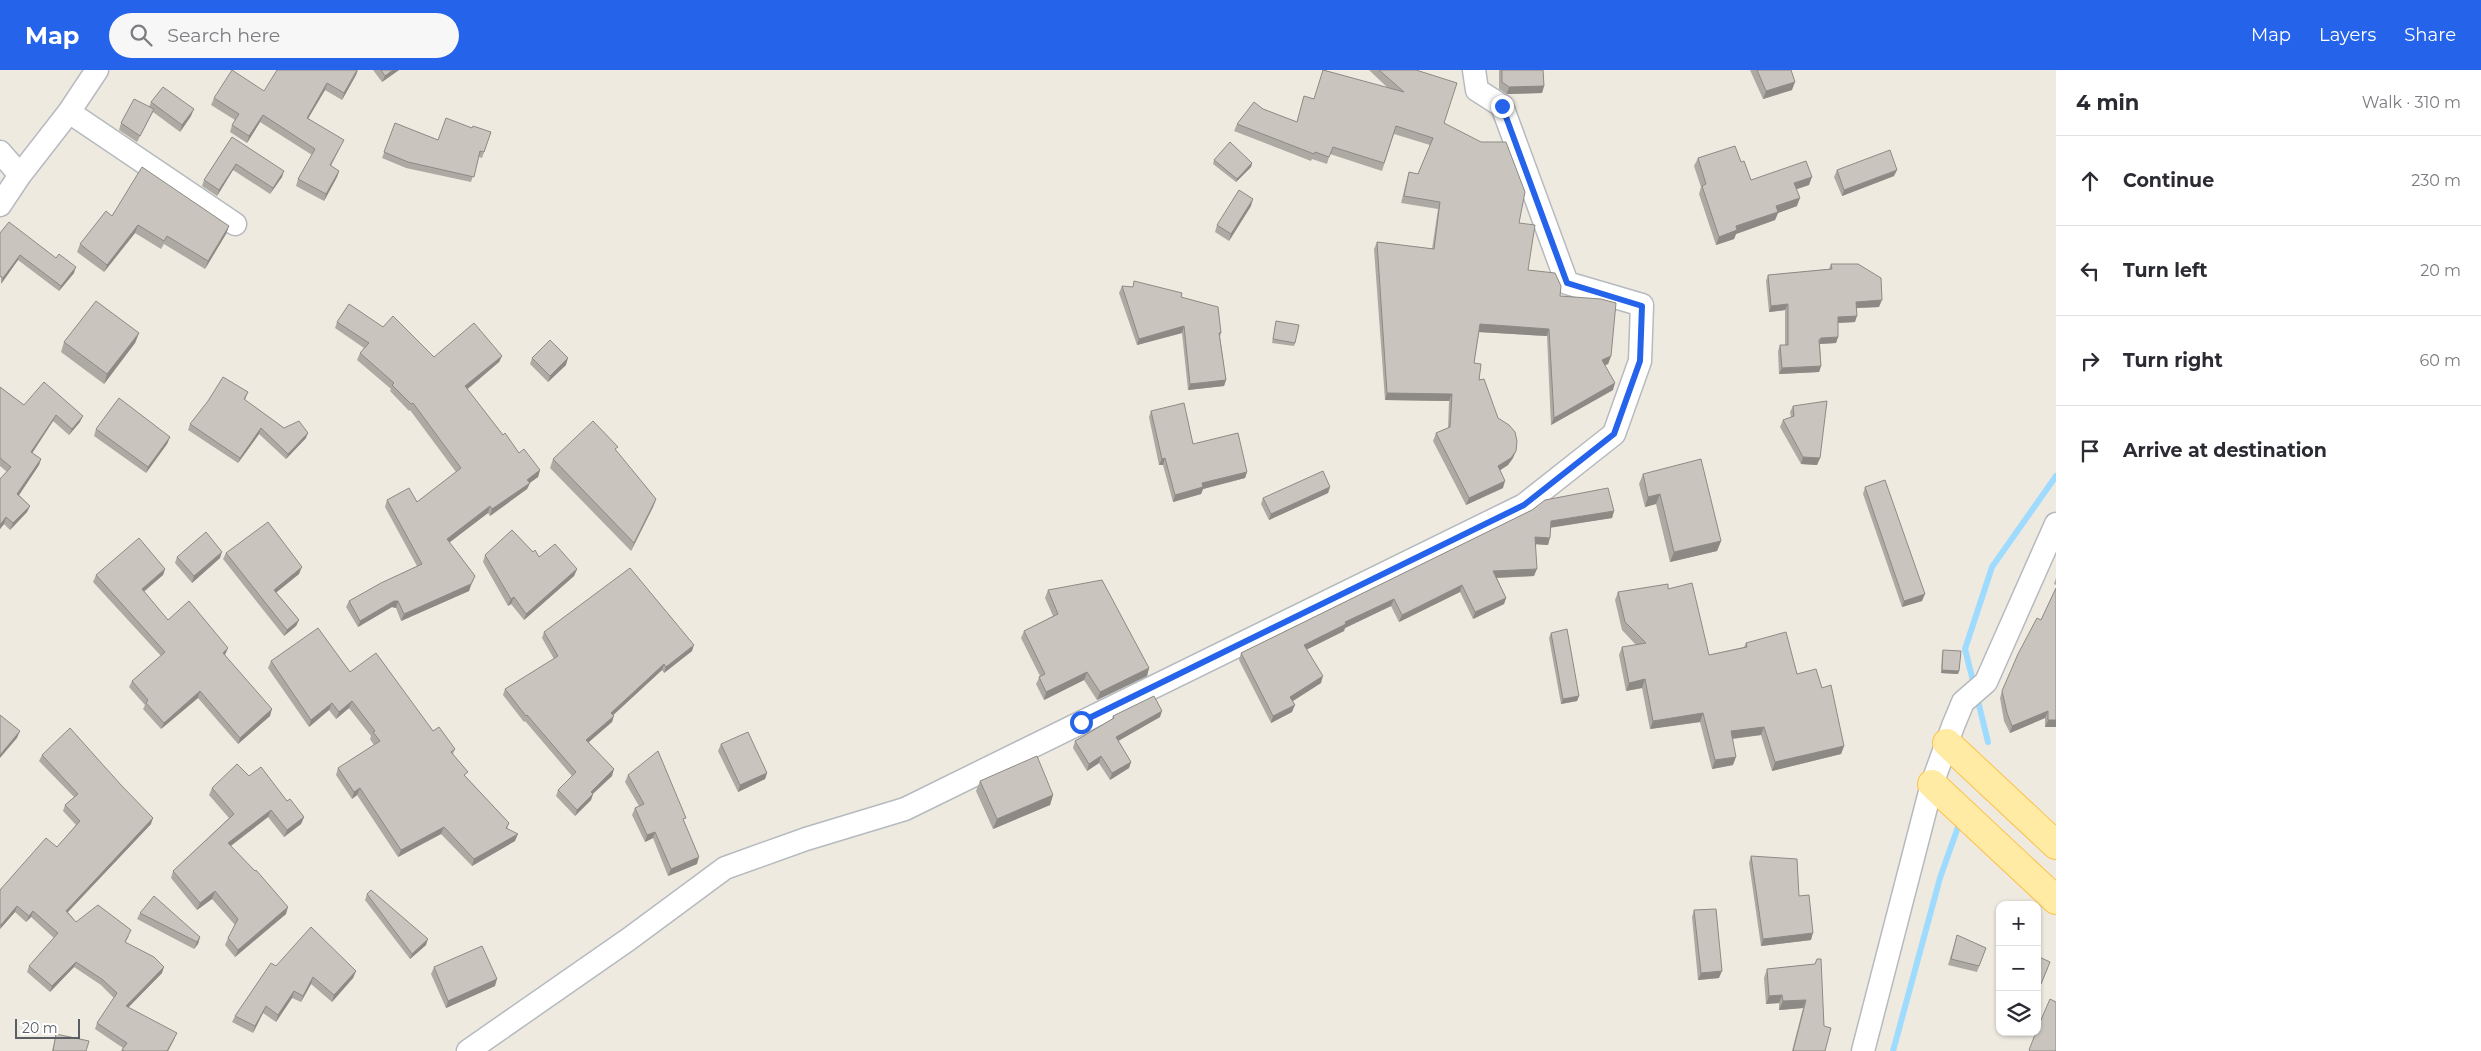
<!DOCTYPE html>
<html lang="en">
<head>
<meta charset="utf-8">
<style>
  body { margin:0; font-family:Montserrat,sans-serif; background:#f7f7f7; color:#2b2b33 }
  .controls { position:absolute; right:15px; bottom:15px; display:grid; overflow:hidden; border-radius:10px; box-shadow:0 1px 4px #0004 }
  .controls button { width:45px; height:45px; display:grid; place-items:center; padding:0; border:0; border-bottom:1px solid #e1e1e2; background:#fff; color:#2b2b33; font:25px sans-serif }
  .scale { position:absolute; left:15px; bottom:12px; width:65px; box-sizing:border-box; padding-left:5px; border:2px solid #595e63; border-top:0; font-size:14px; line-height:18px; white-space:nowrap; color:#595e63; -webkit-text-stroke:4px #fff; paint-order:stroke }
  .stop { position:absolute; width:15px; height:15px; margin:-11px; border:4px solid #2563eb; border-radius:50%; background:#fff }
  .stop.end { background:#2563eb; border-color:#fff; box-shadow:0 1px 5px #0008 }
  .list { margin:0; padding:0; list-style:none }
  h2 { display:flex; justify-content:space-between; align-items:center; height:65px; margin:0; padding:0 20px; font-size:21px }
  h2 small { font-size:16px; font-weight:400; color:#7c7c81 }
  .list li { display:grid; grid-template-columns:32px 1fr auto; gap:15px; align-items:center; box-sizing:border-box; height:90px; padding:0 20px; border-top:1px solid #e1e1e2 }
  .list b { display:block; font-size:19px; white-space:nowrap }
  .list em { font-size:16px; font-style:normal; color:#7c7c81 }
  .icon { flex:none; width:28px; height:28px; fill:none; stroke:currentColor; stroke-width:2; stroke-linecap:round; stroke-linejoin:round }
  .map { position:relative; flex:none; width:2056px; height:981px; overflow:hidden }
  header { display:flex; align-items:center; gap:30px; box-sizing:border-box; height:70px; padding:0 25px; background:#2563eb; color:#fff }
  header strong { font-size:24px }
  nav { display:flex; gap:28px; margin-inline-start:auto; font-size:18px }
  .search { width:350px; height:45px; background:#f7f7f7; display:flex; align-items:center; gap:12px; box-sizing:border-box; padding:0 18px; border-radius:28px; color:#7c7c81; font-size:19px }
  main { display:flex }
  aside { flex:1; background:#fff }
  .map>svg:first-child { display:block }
</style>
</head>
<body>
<header>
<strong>Map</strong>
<div class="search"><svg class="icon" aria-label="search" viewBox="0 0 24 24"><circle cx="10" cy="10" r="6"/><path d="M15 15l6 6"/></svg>Search here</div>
<nav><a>Map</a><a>Layers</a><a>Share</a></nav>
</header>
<main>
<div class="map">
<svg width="2056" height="981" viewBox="0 0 2056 981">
  <rect width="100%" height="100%" fill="#eeeae0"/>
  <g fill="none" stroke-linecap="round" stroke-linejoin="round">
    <path stroke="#9fdbff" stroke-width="6" d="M1974 615 1965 579 1992 497 2056 406
      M1977 627 1988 672
      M1893 981 1940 808 1958 757"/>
    <defs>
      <path id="minor" d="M69 42 235 154
        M0 82 20 105
        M0 135 20 105 69 42 97 0
        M468 981 629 869 725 798 806 769 905 739 1524 435 1614 364 1640 291 1642 235 1567 213 1502 36 1477 20 1474 0
        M1863 981 1932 714 1953 656 1963 632 1986 612 2056 454"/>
      <path id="major" d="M1947 673 2056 775
        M1932 714 2056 830"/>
    </defs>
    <use href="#minor" stroke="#b6babf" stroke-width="25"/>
    <use href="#major" stroke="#fec149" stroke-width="30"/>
    <use href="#minor" stroke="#fff" stroke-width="22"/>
    <use href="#major" stroke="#ffeba4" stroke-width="28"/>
  </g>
  <path fill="#ada9a3" d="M358 0 356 5 342 30 325 20 308 49 341 76 331 96 339 101 337 107 324 131 296 116 298 109 312 85 260 52 247 73 230 62 232 55 235 50 211 35 214 28 264 21Z
    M373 0H399L382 12Z
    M1323 0 1388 18 1369 0H1416L1444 53 1519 153 1528 200 1560 226 1611 286 1608 294 1605 295 1613 320 1551 355 1547 266 1479 262 1474 293 1479 310 1498 348 1513 388 1508 395 1500 400 1503 418 1466 435 1433 371 1436 363 1448 358 1449 331 1385 330 1374 179 1377 172 1432 179 1438 139 1401 133 1407 109 1409 102 1418 104 1430 75 1394 64 1382 101 1330 84 1327 94 1312 89 1311 91 1234 61 1237 54 1263 39 1297 52 1304 26 1314 29Z
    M1499 0H1543L1544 16 1542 23 1507 24 1499 19Z
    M1750 0H1791L1792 20 1763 29Z
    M151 32 191 46 180 62 153 42 137 72 119 60 121 53 149 37Z
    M395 53 438 70 472 58 491 62 482 88 479 87 471 112 406 98 382 88Z
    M232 67 282 107 270 124 233 100 217 126 202 116 204 110Z
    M1698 88 1741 92 1751 110 1809 115 1797 119V136L1778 143 1775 150 1736 164 1734 169 1716 175 1699 124 1701 117 1694 96Z
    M1214 90 1252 93 1251 97 1236 112 1213 94Z
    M1837 100 1894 106 1842 126 1834 107Z
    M1251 136 1229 171 1215 162 1217 155Z
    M112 146 229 156 226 164 205 199 164 174 161 179 135 163 104 202 77 182 80 174Z
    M0 163 56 188 74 203 59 221 18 190 1 214Z
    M1831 194 1879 237 1857 238 1855 252 1838 253V267L1836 273 1820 274 1821 296 1819 302 1779 304 1778 281 1780 275H1785V240L1769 242 1766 211 1768 205 1829 199Z
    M1122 216 1181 227 1221 263 1220 267 1226 310 1224 316 1188 320 1182 263 1137 275 1119 223Z
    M1276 251 1295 273 1294 276 1272 273Z
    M337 252 383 257 434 287 502 286 499 292 467 319 503 365 519 383 540 400 538 407 530 413 527 419 490 446 488 443 449 472 475 506 469 521 401 551 396 538 392 537 358 557 346 537 349 531 417 496 385 437 387 430 417 432 456 402 410 340 409 341 390 321 391 319 357 290 360 283 364 278 335 258Z
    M139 263 135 273 104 314 61 282 64 272Z
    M532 288 566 295 548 312 530 294Z
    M0 317 24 335 80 352 69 365 53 351 32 383 41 389 39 395 19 425 30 436 27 442 10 460 4 454 0 459V409L7 402 0 396Z
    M248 322 245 330 284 358 306 368 286 389 259 364 238 393 188 360 190 354Z
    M1793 336 1820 388 1817 395 1801 394 1780 357 1783 350 1791 347 1790 342Z
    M1151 341 1193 374 1247 402 1245 408 1203 419 1201 424 1173 432 1163 395H1159L1149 347Z
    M96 359 170 367 167 374 146 403 94 366Z
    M553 389 656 429 653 437 631 481 550 398Z
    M1643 404 1721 471 1717 481 1670 492 1656 434 1645 437 1639 414Z
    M1330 417 1328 423 1269 450 1261 434 1263 428Z
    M1865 417 1922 531 1902 537 1863 424Z
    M1532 440 1614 441 1612 448 1551 457 1548 475 1535 474 1534 506 1497 508 1506 528 1504 534 1473 549 1460 522 1399 552 1391 536 1345 558 1344 561 1307 579 1321 613 1293 631 1292 642 1271 653 1239 590 1241 583Z
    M533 482 539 487 577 499 574 506 524 550 511 534 508 536 483 492 485 485Z
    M226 483 299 504 276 522 299 550 296 556 284 566 223 489Z
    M177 487 220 488 192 513 175 493Z
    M165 499 163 505 144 522 168 550 225 585 270 646 238 674 198 628 161 659 143 639 145 635 129 617 132 611 161 586 93 512 96 505Z
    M2056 508V515L2054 514Z
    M2056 518V657H2045V648L2010 663 2004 651 2000 628 2002 621 2041 550Z
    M1668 519 1709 585 1744 577 1746 573 1822 618 1844 676 1841 684 1772 701 1761 665 1733 669V695L1712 699 1700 652 1650 659 1642 618 1626 621 1619 585 1622 577 1636 575 1622 560 1615 530 1618 522Z
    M1048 520 1149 598 1147 606 1097 630 1084 610 1044 630 1036 614 1040 606 1021 568 1024 561 1053 546 1045 528Z
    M544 562 692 581 664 603 662 600 613 645 612 652 589 672 612 706 593 724 591 730 575 746 556 726 558 720 572 706 525 651 524 652 503 625 505 619 554 589 542 568Z
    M1551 563 1579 626 1577 631 1561 634 1549 568Z
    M1943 580 1959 601 1958 604 1941 603 1942 583Z
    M271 591 350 602 433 661 455 679 453 684 466 707 509 753 507 759 515 771 472 796 441 764 398 787 357 725 352 729 336 705 338 698 374 675 370 669 371 666 349 638 336 649 329 640 309 657 268 598Z
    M1113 646 1160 647 1118 671 1131 692 1129 698 1110 710 1099 693 1087 701 1073 678 1075 671 1112 649Z
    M721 674 767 703 765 709 738 722 718 681Z
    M42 685 151 754 68 842 76 852 129 866 125 873 162 903 128 937 175 968 168 981H121L123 978 95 959 97 953 114 928 101 915 74 897 50 922 27 902 29 896 54 868 31 847 26 852 15 842 0 859V820L57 777 76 755 63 741 65 735 74 727 39 691Z
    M628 705 684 752 697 794 668 806 653 768 645 772 632 745 635 738 639 736 625 712Z
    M249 706 287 731 304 747 301 754 284 767 268 747 231 776 286 844 235 887 225 875 228 868 235 855 212 829 197 840 171 808 173 801 229 748 209 725 212 718Z
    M980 711 1053 725 1050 735 993 759 976 721Z
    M1751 786 1799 826 1811 870 1761 876 1749 793Z
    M367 824 426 875 410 889 365 830Z
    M1694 840 1719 908 1698 910 1692 847Z
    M140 843 200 867 198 874 194 879 137 849Z
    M1957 865 1986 878 1977 902 1948 895Z
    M2037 886 2048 898 2038 920H2037Z
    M1817 889 1824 956 1825 981H1792L1803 938 1779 940V933L1766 934 1764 908 1767 899 1815 894Z
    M276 896 356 901 353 908 332 932 311 914 301 932 292 928 276 952 263 943 253 963 232 952 235 946Z
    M434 897 495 916 446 938 431 904Z
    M56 964 86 981H52Z"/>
  <path fill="#8d8a85" d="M358 0 356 5 342 30 344 23Z
    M393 0H399L382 12 385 6Z
    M1795 12 1792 20 1763 29 1766 21Z
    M327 13 325 20 304 55 307 48Z
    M1544 16 1542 23 1507 24 1509 17Z
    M194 39 191 46 180 62 182 55Z
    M263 45 260 52 247 73 249 66Z
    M1252 93 1251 97 1236 112 1237 109Z
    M236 94 233 100 217 126 219 120Z
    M1897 100 1894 106 1842 126 1844 120Z
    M284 101 282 107 270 124 273 118Z
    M339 101 337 107 324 131 326 124Z
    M1812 107 1809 115 1791 121 1794 113Z
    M1800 128 1797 136 1778 143 1775 150 1736 164 1734 169 1716 175 1719 167 1736 156 1776 136Z
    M1253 129 1251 136 1229 171 1231 164Z
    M138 155 135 163 104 202 107 195Z
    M229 156 226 164 205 199 208 191Z
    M20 185 18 190 1 214 3 208Z
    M76 197 74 203 59 221 61 216Z
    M1882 230 1879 237 1854 238 1856 232Z
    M1788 234 1785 240 1769 242 1771 236Z
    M1857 246 1855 252 1836 253 1838 247Z
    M1480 254 1549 259 1547 266 1478 262Z
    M1184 256 1182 263 1137 275 1139 269Z
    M139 263 135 273 104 314 107 304Z
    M1838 267 1836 273 1819 274 1821 268Z
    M502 286 499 292 463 323 465 316Z
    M1611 286 1608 294 1600 297 1602 290Z
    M568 288 566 295 548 312 550 306Z
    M1821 296 1819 302 1779 304 1782 298Z
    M1226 310 1224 316 1188 320 1190 314Z
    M1615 313 1613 320 1551 355 1554 348Z
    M1387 323 1452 324 1449 331 1385 330Z
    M56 345 53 351 29 388 31 382Z
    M83 346 80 352 69 365 72 359Z
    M261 358 259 364 238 393 240 388Z
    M308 363 306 368 286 389 288 384Z
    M170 367 167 374 146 403 148 397Z
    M1516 381 1513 388 1508 395 1496 403 1498 396Z
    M1803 387 1820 388 1817 395 1801 394Z
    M1165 388 1163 395H1159L1162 389Z
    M41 389 39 395 15 431 17 424Z
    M540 400 538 407 525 416 527 410Z
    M1247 402 1245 408 1203 419 1201 424 1173 432 1175 425 1202 413Z
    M1505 411 1503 418 1466 435 1469 428Z
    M530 413 527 419 490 446 492 439Z
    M1330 417 1328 423 1269 450 1271 444Z
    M1660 424 1656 434 1645 437 1648 427Z
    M656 429 653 437 631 481 634 473Z
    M30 436 27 442 10 460 13 453Z
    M490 436 488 443 445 476 447 469Z
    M1614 441 1612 448 1549 458 1551 451Z
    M6 447 4 454 0 459V455Z
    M1535 467 1550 468 1548 475 1532 474Z
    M1721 471 1717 481 1670 492 1674 482Z
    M222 482 220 488 192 513 194 506Z
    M302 497 299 504 272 526 274 520Z
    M165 499 163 505 139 525 142 519Z
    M577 499 574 506 524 550 526 544Z
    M1537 499 1534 506 1491 508 1493 501Z
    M471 514 469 521 401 551 404 544Z
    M1462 515 1460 522 1399 552 1402 545Z
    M1925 524 1922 531 1902 537 1904 531Z
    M514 527 511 534 508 536 511 529Z
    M1506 528 1504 534 1473 549 1475 542Z
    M1394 529 1391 536 1345 558 1344 561 1302 582 1304 575 1345 552Z
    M394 531H398L396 538 392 537 358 557 360 551Z
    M299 550 296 556 284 566 287 560Z
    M694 575 692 581 664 603 666 597Z
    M228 578 225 585 220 589 223 583Z
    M664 594 662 600 609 649 611 643Z
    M1149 598 1147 606 1097 630 1100 622Z
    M1942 600 1959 601 1958 604 1941 603Z
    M1087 602 1084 610 1044 630 1046 622Z
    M1323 606 1321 613 1288 634 1290 627Z
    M1645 609 1642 618 1626 621 1629 613Z
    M200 621 198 628 161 659 164 653Z
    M1579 626 1577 631 1561 634 1563 629Z
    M352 631 349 638 336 649 339 642Z
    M332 633 329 640 309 657 311 650Z
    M1295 635 1292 642 1271 653 1273 646Z
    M272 639 270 646 238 674 240 668Z
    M1162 641 1160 647 1113 674 1116 667Z
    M2048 641 2045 648 2010 663 2012 656Z
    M1703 643 1700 652 1650 659 1653 651Z
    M614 646 612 652 584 676 586 670Z
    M2048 650H2056V657H2045Z
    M1764 657 1761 665 1728 669 1731 661Z
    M20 661 17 668 0 688V685Z
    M1844 676 1841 684 1772 701 1775 692Z
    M1101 686 1099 693 1087 701 1089 694Z
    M1736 687 1733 695 1712 699 1715 690Z
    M1131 692 1129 698 1110 710 1112 703Z
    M614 699 612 706 588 728 591 722Z
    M767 703 765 709 738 722 740 715Z
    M360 718 357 725 352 729 354 722Z
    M593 724 591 730 575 746 577 740Z
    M1053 725 1050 735 993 759 997 749Z
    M271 740 268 747 225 780 228 773Z
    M304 747 301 754 284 767 287 760Z
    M153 748 151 754 64 846 66 841Z
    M444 757 441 764 398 787 401 780Z
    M655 762 653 768 645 772 647 765Z
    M518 764 515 771 472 796 474 789Z
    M699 787 697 794 668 806 671 799Z
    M215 821 212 829 197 840 200 833Z
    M17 836 15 842 0 859 1 855Z
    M288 837 286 844 235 887 238 880Z
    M33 841 31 847 26 852 29 846Z
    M1813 863 1811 870 1761 876 1763 869Z
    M200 867 198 874 194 879 197 872Z
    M428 869 426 875 410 889 412 884Z
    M76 892 74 897 50 922 52 916Z
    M164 897 162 903 124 942 126 936Z
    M356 901 353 908 332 932 334 925Z
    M1722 901 1719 908 1698 910 1701 903Z
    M313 907 311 914 301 932 303 926Z
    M497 909 495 916 446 938 448 931Z
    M294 921 292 928 276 952 278 945Z
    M1782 925 1779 933 1766 934 1769 926Z
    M1806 930 1803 938 1779 940 1783 931Z
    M266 936 263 943 253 963 255 956Z
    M177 963 168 981H167Z"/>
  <path fill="#c9c5be" stroke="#8d8a85" d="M232 0 264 21 277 0H357L344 23 327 13 307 48 344 70 330 95 339 101 326 124 298 109 315 79 263 45 249 66 232 55 239 44 214 28Z
    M381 0H393L385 6Z
    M1323 0 1404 22 1379 0H1416L1457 13 1444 53 1481 72H1506L1525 122 1519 153 1535 155 1528 200 1555 203 1561 216 1560 226 1601 229 1616 233 1611 286 1602 290 1615 313 1554 348 1549 259 1480 254 1474 293 1481 294 1479 310 1484 309 1498 348 1509 355 1515 362 1517 371 1516 381 1511 388 1498 396 1505 411 1469 428 1436 363 1450 357 1452 324 1387 323 1377 172 1434 179 1440 132 1404 126 1409 102 1418 104 1433 68 1396 56 1384 93 1333 77 1329 87 1315 82 1314 84 1237 54 1254 32 1263 39 1297 52 1304 26 1314 29Z
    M1502 0H1543L1544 16 1509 17 1502 12Z
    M1757 0H1791L1795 12 1766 21Z
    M163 17 194 39 182 55 151 32Z
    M134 29 154 39 140 66 121 53Z
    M446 48 472 58 473 56 491 62 484 82 480 81 474 107 408 92 384 82 395 53 438 70Z
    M232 67 284 101 273 118 236 94 219 120 204 110Z
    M1230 72 1252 93 1237 109 1214 90Z
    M1735 76 1741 92 1744 91 1751 110 1806 91 1812 107 1794 113 1800 128 1776 136 1778 142 1736 156 1737 160 1719 167 1702 116 1706 114 1698 88Z
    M1890 80 1897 100 1844 120 1837 100Z
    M142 97 229 156 208 191 167 166 164 171 138 155 107 195 80 174 106 141 112 146Z
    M1239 120 1253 129 1231 164 1217 155Z
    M9 152 56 188 59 184 76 197 61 216 20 185 3 208 0 206V163Z
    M1831 194H1858L1881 208 1882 230 1856 232 1857 246 1838 247V267L1821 268 1819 270 1821 296 1782 298 1780 275H1788V234L1771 236 1768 205 1832 199Z
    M1134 211 1182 223 1181 227 1218 237 1221 263H1219L1226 310 1190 314 1184 256 1139 269 1122 216 1133 217Z
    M96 231 139 263 107 304 64 272Z
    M349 234 383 257 393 246 434 287 474 253 502 286 465 316 503 365 505 363 519 383 524 379 540 400 527 410 530 413 492 439 490 436 447 469 475 506 471 514 404 544 398 531H394L360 551 349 531 381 513 422 494 387 430 409 418 417 432 461 398 413 333 411 334 392 315 394 313 360 283 369 273 337 252Z
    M1276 251 1299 255 1295 273 1273 269Z
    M550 270 568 288 550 306 532 288Z
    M223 307 248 322 244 329 284 358 299 351 308 363 288 384 261 358 240 388 190 354 208 331Z
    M44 312 83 346 72 359 56 345 31 382 41 389 17 424 30 436 13 453 6 447 0 455V409L11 397 0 388V317L24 335Z
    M119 328 170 367 148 397 96 359Z
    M1827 331 1820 388 1803 387 1783 350 1794 346 1793 336Z
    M1184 333 1193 374 1238 363 1247 402 1202 413 1203 417 1175 425 1165 388 1162 389 1151 341Z
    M593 351 618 377 615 379 656 429 634 473 553 389Z
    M1701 389 1721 471 1674 482 1660 424 1648 427 1643 404Z
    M1323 401 1330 417 1271 444 1263 428Z
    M1885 410 1925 524 1904 531 1865 417Z
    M1608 418 1614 441 1551 451 1550 468 1535 467 1537 499 1493 501 1506 528 1475 542 1462 515 1402 545 1394 529 1345 552 1346 554 1304 575 1323 606 1290 627 1295 635 1273 646 1241 583 1532 440 1545 430Z
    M268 452 302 497 274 520 299 550 287 560 226 483Z
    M512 460 533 482 535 480 539 487 555 474 577 499 526 544 514 527 511 529 485 485Z
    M206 462 222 482 194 506 177 487Z
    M139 468 165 499 142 519 168 550 189 531 228 578 223 583 272 639 240 668 200 621 164 653 146 633 148 630 132 611 165 582 96 505Z
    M630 498 694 575 666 597 664 594 611 643 614 646 586 670 614 699 591 722 593 724 577 740 558 720 576 702 527 645 526 646 505 619 558 586 544 562Z
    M1102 510 1149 598 1100 622 1087 602 1046 622 1039 607 1045 604 1024 561 1058 544 1048 520Z
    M1692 513 1709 585 1747 577 1746 573 1786 562 1797 604 1816 599 1822 618 1831 615 1844 676 1775 692 1764 657 1731 661 1736 687 1715 690 1703 643 1653 651 1645 609 1629 613 1622 577 1646 573 1625 552 1618 522 1668 514V519Z
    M2056 518V650H2048V641L2012 656 2007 643 2002 621 2018 584 2037 548 2041 550Z
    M318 558 350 602 376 583 433 661 439 657 455 679 451 682 468 702 464 705 509 753 506 758 518 764 474 789 444 757 401 780 360 718 354 722 338 698 380 671 373 662 375 661 352 631 339 642 332 633 311 650 271 591Z
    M1567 559 1579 626 1563 629 1551 563Z
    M1943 580 1961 581 1959 601 1942 600Z
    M1154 626 1162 641 1116 667 1131 692 1112 703 1101 686 1089 694 1075 671 1114 648 1113 646Z
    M0 645 20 661 0 685Z
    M70 658 121 715 153 748 66 841 76 852 98 835 131 860 125 872 154 887 164 897 126 936 177 963 167 981H124L122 980 127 973 97 953 117 923 103 910 76 892 52 916 29 896 58 863 33 841 29 846 17 836 1 855H0V820L46 768 57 777 80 751 65 735 78 724 42 685Z
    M748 662 767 703 740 715 721 674Z
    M658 681 686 748 683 749 699 787 671 799 655 762 647 765 635 738 644 734 628 705Z
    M1037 686 1053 725 997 749 980 711Z
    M237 694 249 706 261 697 287 731 290 729 304 747 287 760 271 740 228 773 255 801 256 800 288 837 238 880 228 868 238 849 215 821 200 833 173 801 234 744 212 718Z
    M1751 786 1797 789 1799 826 1809 825 1813 863 1763 869Z
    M371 820 428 869 412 884 367 824Z
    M154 826 200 867 197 872 140 843Z
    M1716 839 1722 901 1701 903 1694 840Z
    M311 857 356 901 334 925 313 907 303 926 294 921 278 945 266 936 255 956 235 946 271 893 276 896Z
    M1957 865 1986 878 1979 896 1951 889Z
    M482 876 497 909 448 931 434 897Z
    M2037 886 2050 892 2041 914 2037 912Z
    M1817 889H1821L1824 956 1831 958 1825 981H1793L1806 930 1783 931 1782 925 1769 926 1767 899 1815 894Z
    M2050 929 2056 932V981H2030L2029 980 2036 962H2037V959Z
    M56 964 89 971 86 981H53Z"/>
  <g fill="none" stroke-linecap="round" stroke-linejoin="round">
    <path stroke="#2563eb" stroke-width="6" d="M1081 652 1524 435 1614 364 1640 291 1642 236 1567 213 1502 36"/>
  </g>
</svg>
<div class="controls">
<button>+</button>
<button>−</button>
<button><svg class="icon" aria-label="layers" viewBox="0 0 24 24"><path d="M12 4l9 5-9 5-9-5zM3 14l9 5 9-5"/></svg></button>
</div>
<div class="scale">20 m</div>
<div class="stop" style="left:1081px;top:652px"></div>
<div class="stop end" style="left:1502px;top:36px"></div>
</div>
<aside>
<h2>4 min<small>Walk · 310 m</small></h2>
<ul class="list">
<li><svg class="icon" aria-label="ahead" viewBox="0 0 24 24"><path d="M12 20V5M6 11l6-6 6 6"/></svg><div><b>Continue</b></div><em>230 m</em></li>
<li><svg class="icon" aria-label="left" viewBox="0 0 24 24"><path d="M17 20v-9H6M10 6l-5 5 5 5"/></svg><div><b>Turn left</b></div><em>20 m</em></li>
<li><svg class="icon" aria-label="right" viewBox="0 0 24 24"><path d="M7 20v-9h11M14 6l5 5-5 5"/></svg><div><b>Turn right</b></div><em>60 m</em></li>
<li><svg class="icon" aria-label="arrive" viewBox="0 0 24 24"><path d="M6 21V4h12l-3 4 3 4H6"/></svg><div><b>Arrive at destination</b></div></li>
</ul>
</aside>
</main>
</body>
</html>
